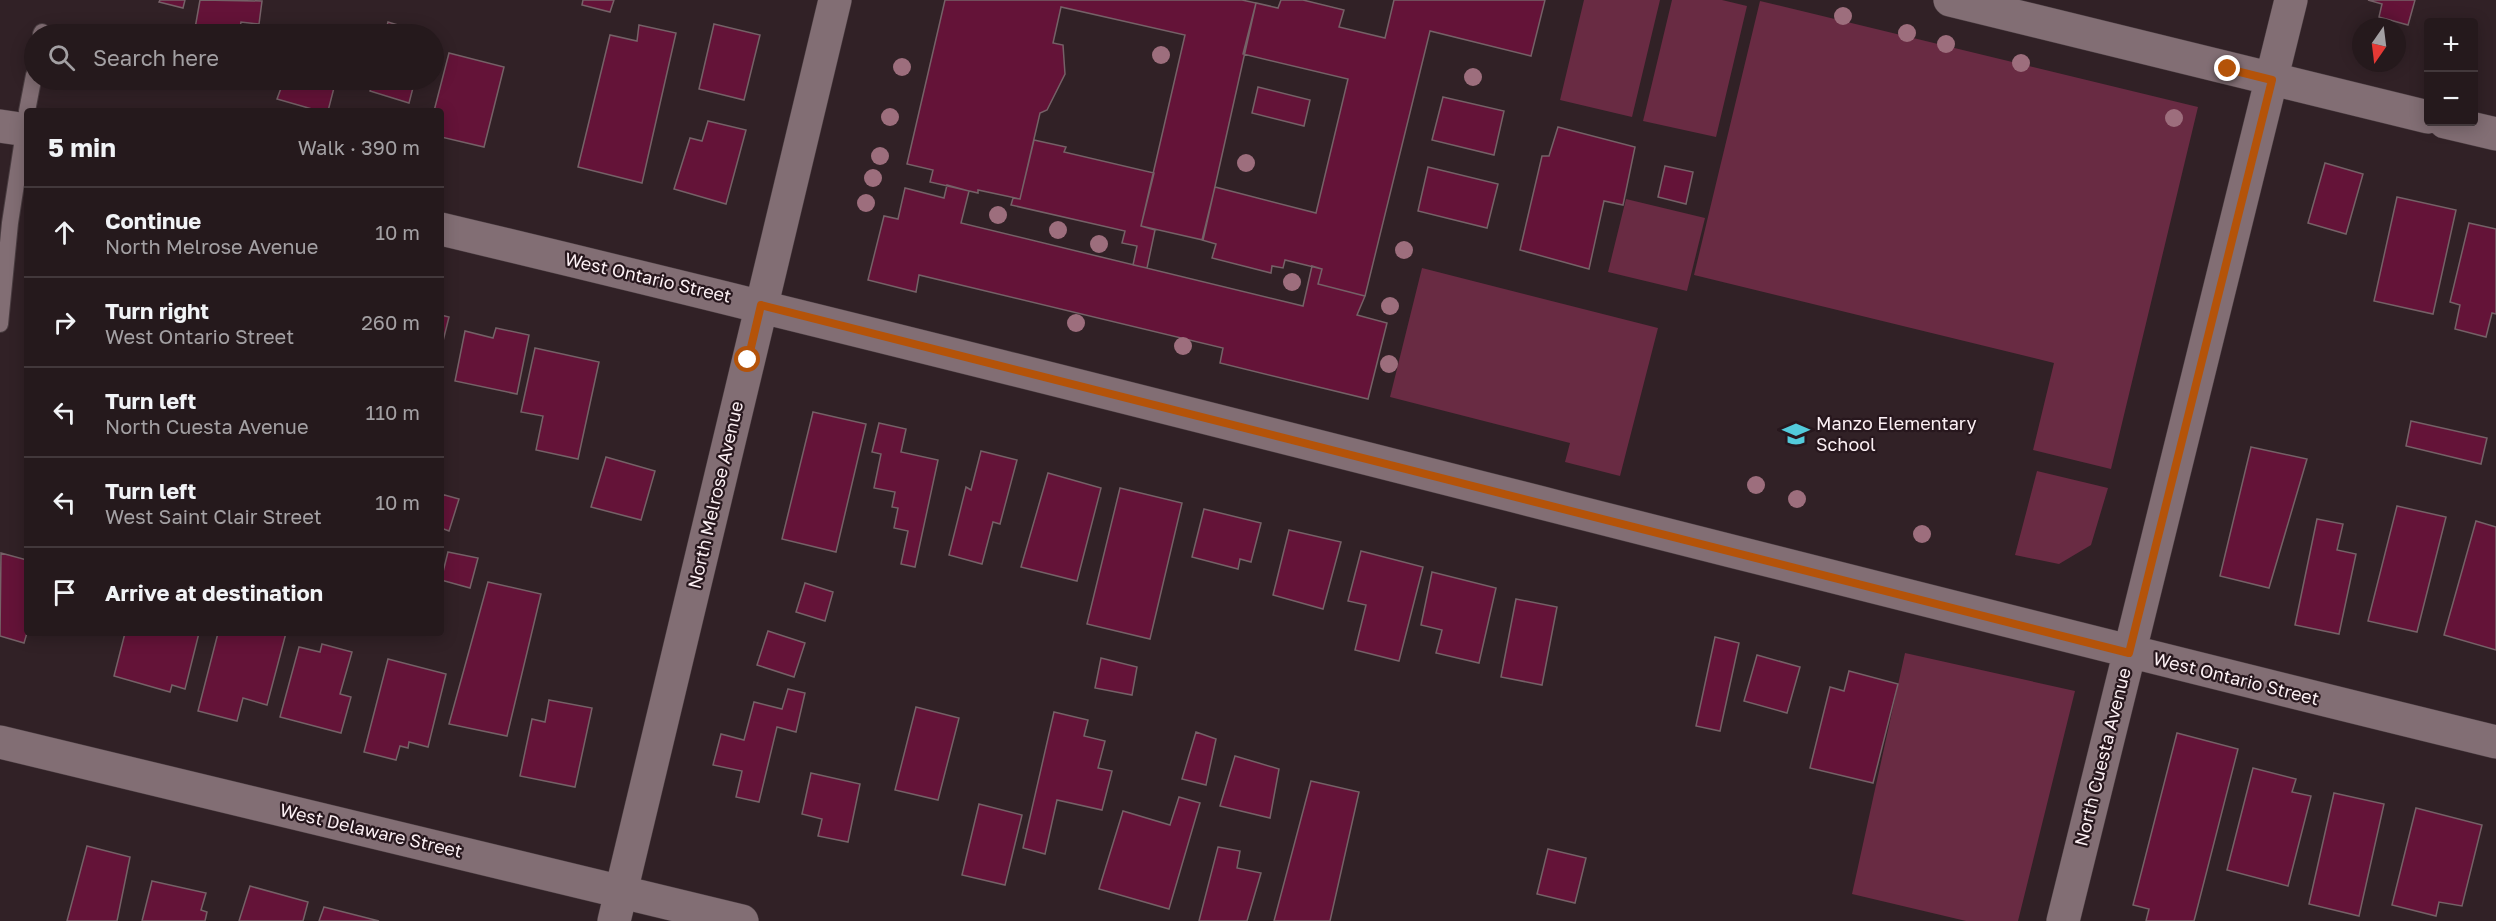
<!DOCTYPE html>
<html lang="en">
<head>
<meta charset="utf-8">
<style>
  body { margin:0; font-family:"Golos Text",sans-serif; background:#2d2225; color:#f1f3f6 }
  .controls { position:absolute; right:18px; top:18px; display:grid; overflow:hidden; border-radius:6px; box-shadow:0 3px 15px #0003 }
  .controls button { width:54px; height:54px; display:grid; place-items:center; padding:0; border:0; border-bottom:2px solid #42383b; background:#25191c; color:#f1f3f6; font:30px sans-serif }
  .compass { position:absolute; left:2352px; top:18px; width:54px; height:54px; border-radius:50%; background:#25191c; box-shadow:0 3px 15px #0003; rotate:194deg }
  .stop { position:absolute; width:18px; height:18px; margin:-14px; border:4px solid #b45309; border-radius:50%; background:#fff }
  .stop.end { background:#b45309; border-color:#fff; box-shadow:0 2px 6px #0008 }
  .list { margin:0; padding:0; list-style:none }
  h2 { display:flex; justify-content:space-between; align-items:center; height:78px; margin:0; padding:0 24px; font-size:26px }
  h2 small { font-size:20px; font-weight:400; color:#a3a0a3 }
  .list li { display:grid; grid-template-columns:39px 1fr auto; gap:18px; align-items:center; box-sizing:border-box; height:90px; padding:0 24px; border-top:2px solid #42383b }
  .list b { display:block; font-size:22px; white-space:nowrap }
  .list p { margin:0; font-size:20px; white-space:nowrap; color:#a3a0a3 }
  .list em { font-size:20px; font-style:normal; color:#a3a0a3 }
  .icon { flex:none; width:33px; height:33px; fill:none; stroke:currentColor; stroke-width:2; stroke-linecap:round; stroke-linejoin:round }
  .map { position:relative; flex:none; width:2496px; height:921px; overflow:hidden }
  .search { position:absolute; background:#25191c; box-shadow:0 3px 15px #0003; left:24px; top:24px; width:420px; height:66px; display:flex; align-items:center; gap:15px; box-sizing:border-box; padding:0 21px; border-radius:33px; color:#a3a0a3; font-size:22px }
  .panel { position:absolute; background:#25191c; box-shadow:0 3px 15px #0003; left:24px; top:108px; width:420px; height:528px; border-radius:6px }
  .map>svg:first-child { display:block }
</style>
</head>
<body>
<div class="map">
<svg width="2496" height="921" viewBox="0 0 2496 921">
  <rect width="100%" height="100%" fill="#312126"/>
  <path fill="#692b43" d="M1584 0H1660L1632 117 1560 100Z
    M1672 0H1722L1747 6 1716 137 1643 121Z
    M1760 1 2198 107 2111 469 2033 450 2054 363 1694 275Z
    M1626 199 1705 218 1687 291 1608 272Z
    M1422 268 1658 328 1620 476 1565 462 1570 443 1390 397Z
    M2037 471 2108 488 2091 545 2059 564 2015 555Z
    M1905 653 2075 691 2018 921H1966L1852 894Z"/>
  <path fill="#641338" stroke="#756167" stroke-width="1.5" d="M160 0H185L183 8 159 2Z
    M200 0 262 1 259 24 241 22 239 34H194Z
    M583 0H614L610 12 582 5Z
    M945 0H1242L1256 3 1203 240 1141 226 1185 35 1061 7 1053 43 1063 45 1065 74 1047 110 1040 113 1020 199 978 190V193L930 182 933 170 907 164Z
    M1281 0H1303L1344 10 1339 27 1385 38 1394 0H1545L1531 56 1430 31 1365 296 1318 284 1322 269 1285 260 1283 268 1272 266 1271 273 1212 258 1216 244 1202 240 1215 187 1316 213 1348 79 1243 54 1256 3 1278 8Z
    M2368 0H2415L2408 25 2379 17 2382 4Z
    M388 22 427 34H385Z
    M714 24 760 35 744 100 699 89Z
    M639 25 676 33 642 183 578 167 610 35 637 41Z
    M449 53 504 67 484 147 441 137V111H434Z
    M284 80H336L328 111H319L277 99Z
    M373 80H415L409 103 370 91Z
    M1258 87 1310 100 1304 126 1252 113Z
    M1443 97 1504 111 1494 155 1432 140Z
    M708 121 746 130 726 204 674 189 690 138 702 141Z
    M1558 127 1635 147 1623 205 1604 201 1589 269 1520 250 1542 156H1549Z
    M1034 140 1066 147 1064 152 1154 173 1141 226 1155 230 1147 268 1133 265 1137 246 1122 243 1125 231 1011 205 1013 198 1020 199Z
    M2325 163 2363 174 2346 234 2308 223Z
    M1665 166 1693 172 1686 204 1658 197Z
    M1428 167 1498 184 1487 228 1418 211Z
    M947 185 969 191 961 223 1303 306 1312 266 1322 269 1318 284 1365 296 1357 315 1387 323 1368 399 1220 363 1223 348 919 275 916 292 868 280 884 216 898 219 905 188 944 198Z
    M2397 197 2456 210 2433 314 2374 301Z
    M2469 223 2496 229V314L2492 313 2486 337 2455 329 2460 305 2450 302Z
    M441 315 449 317 441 349Z
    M496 328 529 335 517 394 455 381 465 331 493 338Z
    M535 348 599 362 578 459 536 450 543 416 521 412Z
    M813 412 866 424 836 552 782 539Z
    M2411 421 2487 438 2481 464 2406 446Z
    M879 423 906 429 901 452 938 460 915 567 901 564 908 531 894 528 898 508 892 507 895 492 874 488 881 454 872 452Z
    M2251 447 2307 459 2269 588 2220 576Z
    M981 451 1017 460 1000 524 993 522 982 564 949 555 966 487 971 490Z
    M606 457 655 471 641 520 591 507Z
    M1048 473 1101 488 1077 581 1021 567Z
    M1120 488 1182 503 1150 639 1087 624Z
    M441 494 459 499 449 531 441 528Z
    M2397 506 2446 517 2417 632 2368 621Z
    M1204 509 1261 523 1251 562 1240 559 1238 569 1192 557Z
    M2317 519 2343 524 2337 550 2356 554 2339 634 2295 625Z
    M2476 521 2496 527V650L2444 635Z
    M1289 530 1341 542 1323 609 1273 595Z
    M1361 551 1423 567 1399 661 1355 650 1366 605 1348 601Z
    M448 552 478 558 470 588 441 580Z
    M1 553 27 560V633L24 643 0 636Z
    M1432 572 1496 588 1479 663 1436 653 1442 630 1421 625Z
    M488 582 541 594 507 736 449 724Z
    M805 583 833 592 825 621 796 612Z
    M1516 599 1557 607 1542 685 1501 677Z
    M768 631 805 643 794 677 757 665Z
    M125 633H199L185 689 172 685 170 692 114 676Z
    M218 633H286L267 705 243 698 237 721 198 711Z
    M1715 637 1739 643 1720 731 1696 726Z
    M322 644 352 652 340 694 351 697 341 733 280 717 299 647 320 652Z
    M1757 655 1800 667 1787 713 1744 701Z
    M1101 658 1137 667 1132 695 1095 688Z
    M388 659 446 674 428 747 409 742 408 748 400 746 396 760 364 752Z
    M1849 671 1898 684 1873 783 1810 768 1830 687 1844 691Z
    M788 689 805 693 796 732 777 727 759 802 736 797 742 771 713 765 721 734 744 740 754 702 782 709Z
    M549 700 592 708 575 787 520 776 532 719 545 722Z
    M916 707 959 718 938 800 895 790Z
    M1054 712 1088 720 1084 736 1105 741 1098 768 1112 771 1102 810 1057 800 1045 854 1023 848Z
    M1196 732 1216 739 1206 785 1182 779Z
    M2177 733 2238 749 2194 921H2146L2149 909 2133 905Z
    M1235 756 1279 769 1270 818 1220 806Z
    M2253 768 2296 779 2292 792 2311 796 2288 886 2227 870Z
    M811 773 860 784 848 842 818 836 822 819 802 814Z
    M1311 781 1359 792 1330 921H1274Z
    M2334 793 2384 804 2359 916 2309 904Z
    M1179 797 1200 803 1169 909 1099 889 1123 811 1170 825Z
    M979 804 1022 815 1005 885 962 875Z
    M2416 808 2482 825 2462 906 2439 902 2436 916 2392 905Z
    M87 846 130 857 117 921H67Z
    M1218 847 1240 851 1237 868 1261 873 1247 921H1199Z
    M1548 849 1586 858 1575 903 1537 894Z
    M152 881 206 893 201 910 207 912 205 921H142Z
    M250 886 308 902 303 921H239Z
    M324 907 379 921H319Z"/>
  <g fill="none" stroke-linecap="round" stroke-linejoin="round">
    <defs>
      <path id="service" d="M41 34 42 32
        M27 111 34 75
        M0 324 10 223 27 113"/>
      <path id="minor" d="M1950 0 2428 117
        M2445 122 2496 134
        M0 126 27 130
        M441 229C1128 393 1810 575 2496 742
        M0 742 742 921
        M614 921 835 0
        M2063 921 2291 0"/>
    </defs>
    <use href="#service" stroke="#4a3d41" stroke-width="18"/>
    <use href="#minor" stroke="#4a3d41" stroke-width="34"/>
    <use href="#service" stroke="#826e74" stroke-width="16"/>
    <use href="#minor" stroke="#826e74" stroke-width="33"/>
  </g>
  <g fill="#9d6e7d">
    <circle cx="1843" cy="16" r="9"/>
    <circle cx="1907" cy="33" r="9"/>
    <circle cx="1946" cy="44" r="9"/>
    <circle cx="1161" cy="55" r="9"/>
    <circle cx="2021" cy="63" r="9"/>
    <circle cx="902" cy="67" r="9"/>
    <circle cx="1473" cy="77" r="9"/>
    <circle cx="890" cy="117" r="9"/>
    <circle cx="2174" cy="118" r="9"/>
    <circle cx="880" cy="156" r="9"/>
    <circle cx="1246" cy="163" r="9"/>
    <circle cx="873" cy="178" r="9"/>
    <circle cx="866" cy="203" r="9"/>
    <circle cx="998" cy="215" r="9"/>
    <circle cx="1058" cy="230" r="9"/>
    <circle cx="1099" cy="244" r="9"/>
    <circle cx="1404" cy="250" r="9"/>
    <circle cx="1292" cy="282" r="9"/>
    <circle cx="1390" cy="306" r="9"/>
    <circle cx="1076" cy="323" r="9"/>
    <circle cx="1183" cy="346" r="9"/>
    <circle cx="1389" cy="364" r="9"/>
    <circle cx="1756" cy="485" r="9"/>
    <circle cx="1797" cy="499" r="9"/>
    <circle cx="1922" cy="534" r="9"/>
  </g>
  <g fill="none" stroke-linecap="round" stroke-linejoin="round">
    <path stroke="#b45309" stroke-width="8" d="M748 360 761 305 2129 653 2272 80 2228 69"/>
  </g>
  <defs>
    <symbol id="school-bare" viewBox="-9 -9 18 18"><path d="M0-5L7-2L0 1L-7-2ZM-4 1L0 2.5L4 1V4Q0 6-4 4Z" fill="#53cbdb" stroke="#27171d" stroke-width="2.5" paint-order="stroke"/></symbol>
  </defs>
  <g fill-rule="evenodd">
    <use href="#school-bare" x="1777" y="415" width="38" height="38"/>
  </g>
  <g text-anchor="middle" stroke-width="4.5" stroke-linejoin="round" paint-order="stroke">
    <g font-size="18" fill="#fcf0f4" stroke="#27171d">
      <text transform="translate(648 278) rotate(13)" y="6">West Ontario Street</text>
      <text transform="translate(716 495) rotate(-77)" y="6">North Melrose Avenue</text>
      <text transform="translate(2236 679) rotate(14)" y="6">West Ontario Street</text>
      <text transform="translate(2103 757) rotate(-76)" y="6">North Cuesta Avenue</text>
      <text transform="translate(371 831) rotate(13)" y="6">West Delaware Street</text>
    </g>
    <g font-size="18" fill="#fcf0f4" stroke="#27171d" text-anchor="start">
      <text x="1816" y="430">Manzo Elementary<tspan x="1816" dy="21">School</tspan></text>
    </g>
  </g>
</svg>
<div class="controls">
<button>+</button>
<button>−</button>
</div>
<svg class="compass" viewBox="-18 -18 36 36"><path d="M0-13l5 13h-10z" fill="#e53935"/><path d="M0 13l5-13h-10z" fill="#a3a0a3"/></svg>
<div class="stop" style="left:748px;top:360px"></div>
<div class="stop end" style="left:2228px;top:69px"></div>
<div class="search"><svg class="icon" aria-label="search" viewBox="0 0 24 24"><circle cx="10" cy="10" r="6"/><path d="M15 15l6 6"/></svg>Search here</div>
<section class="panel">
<h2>5 min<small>Walk · 390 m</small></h2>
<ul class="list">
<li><svg class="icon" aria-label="ahead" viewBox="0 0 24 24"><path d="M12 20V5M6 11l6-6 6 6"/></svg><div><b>Continue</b><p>North Melrose Avenue</p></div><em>10 m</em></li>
<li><svg class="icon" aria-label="right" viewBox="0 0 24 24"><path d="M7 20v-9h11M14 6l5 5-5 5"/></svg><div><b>Turn right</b><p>West Ontario Street</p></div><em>260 m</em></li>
<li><svg class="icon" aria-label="left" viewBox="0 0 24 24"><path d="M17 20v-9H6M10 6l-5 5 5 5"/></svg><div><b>Turn left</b><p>North Cuesta Avenue</p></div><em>110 m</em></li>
<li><svg class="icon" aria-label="left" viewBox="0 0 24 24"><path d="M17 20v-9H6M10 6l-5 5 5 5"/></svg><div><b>Turn left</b><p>West Saint Clair Street</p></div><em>10 m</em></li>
<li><svg class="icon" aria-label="arrive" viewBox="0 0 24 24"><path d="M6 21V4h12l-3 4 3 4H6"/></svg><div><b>Arrive at destination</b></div></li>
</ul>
</section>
</div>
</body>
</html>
